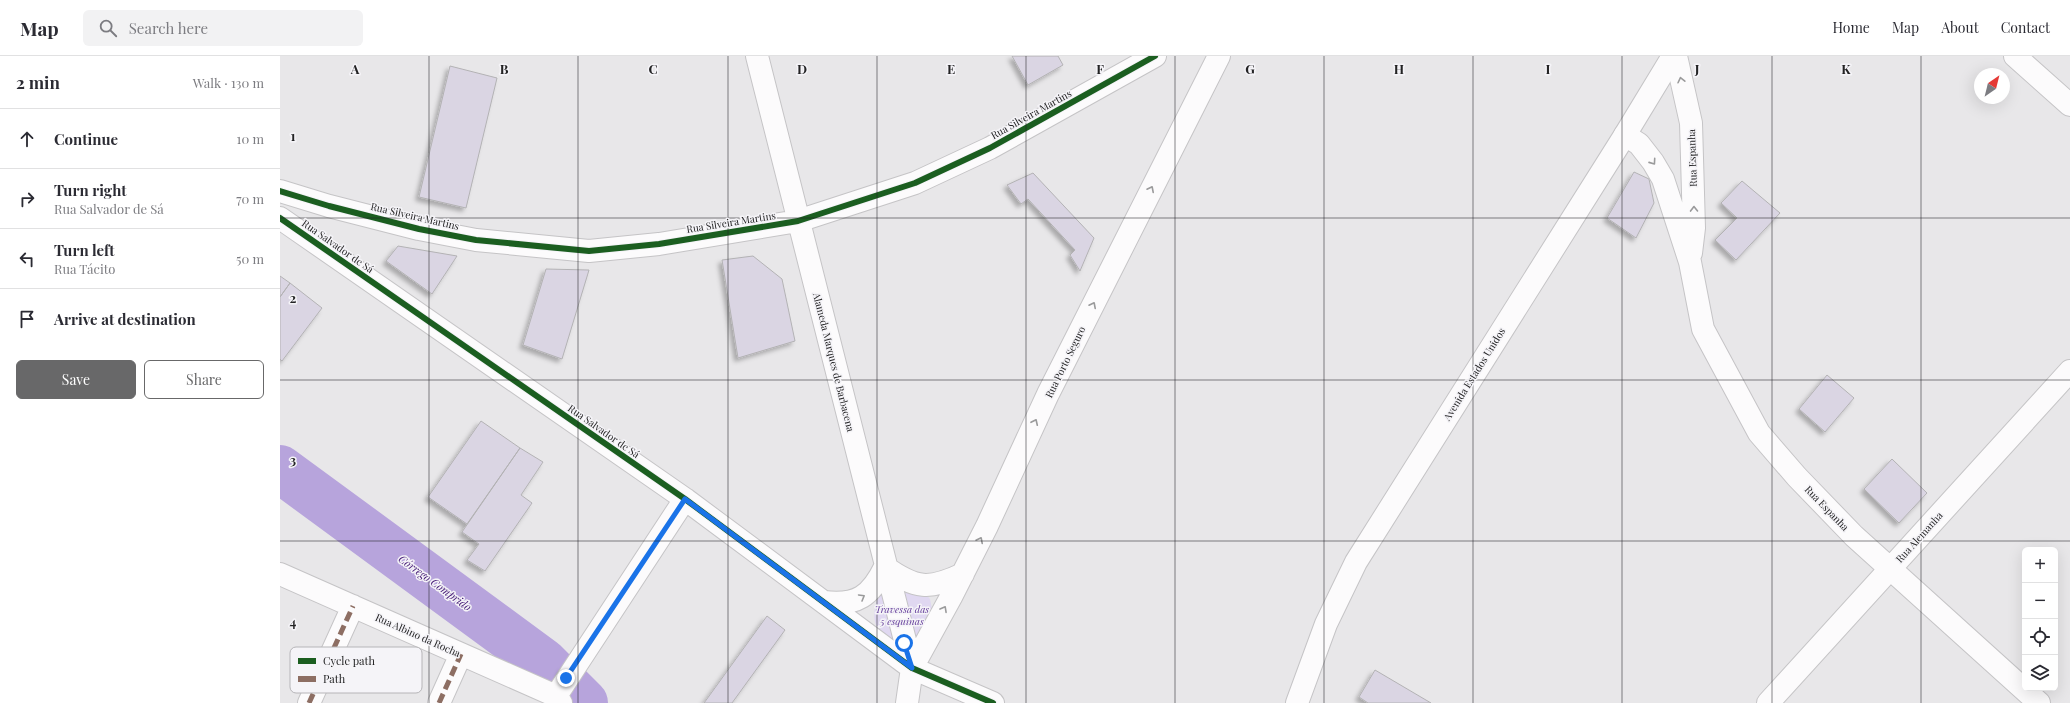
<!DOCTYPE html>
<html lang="en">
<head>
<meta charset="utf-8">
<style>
  body { margin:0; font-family:"Playfair Display",serif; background:#f2f2f3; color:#2b2b33 }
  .controls { position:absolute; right:12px; bottom:12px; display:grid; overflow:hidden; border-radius:6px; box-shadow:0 4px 16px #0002 }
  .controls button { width:36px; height:36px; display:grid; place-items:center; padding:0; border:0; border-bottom:1px solid #e1e1e2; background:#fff; color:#2b2b33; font:20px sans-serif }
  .compass { position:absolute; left:1694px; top:12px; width:36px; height:36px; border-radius:50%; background:#fff; box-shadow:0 4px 16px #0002; rotate:35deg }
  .stop { position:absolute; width:12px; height:12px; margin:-9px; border:3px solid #1a73e8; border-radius:50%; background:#fff }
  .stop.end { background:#1a73e8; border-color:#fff; box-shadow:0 1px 4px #0008 }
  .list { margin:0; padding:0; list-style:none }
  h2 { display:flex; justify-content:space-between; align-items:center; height:52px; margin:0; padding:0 16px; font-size:17px }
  h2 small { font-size:13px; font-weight:400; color:#7c7c81 }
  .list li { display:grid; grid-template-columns:26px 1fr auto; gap:12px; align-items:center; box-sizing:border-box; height:60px; padding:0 16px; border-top:1px solid #e1e1e2 }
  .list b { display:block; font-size:15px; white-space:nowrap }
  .list p { margin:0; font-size:13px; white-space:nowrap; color:#7c7c81 }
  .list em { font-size:13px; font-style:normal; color:#7c7c81 }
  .actions { display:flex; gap:8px; padding:12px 16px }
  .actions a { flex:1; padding:9px 0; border:1px solid #686869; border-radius:6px; text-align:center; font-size:14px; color:#686869 }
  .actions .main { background:#686869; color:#fff }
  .icon { flex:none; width:22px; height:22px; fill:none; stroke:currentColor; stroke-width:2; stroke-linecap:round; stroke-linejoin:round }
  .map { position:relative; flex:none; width:1790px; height:647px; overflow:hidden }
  header { display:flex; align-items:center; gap:24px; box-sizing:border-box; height:56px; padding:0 20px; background:#fff; border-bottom:1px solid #e1e1e2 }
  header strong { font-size:19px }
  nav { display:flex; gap:22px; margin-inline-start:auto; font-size:14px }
  .search { width:280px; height:36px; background:#f2f2f3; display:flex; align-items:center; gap:10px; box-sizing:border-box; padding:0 14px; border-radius:6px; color:#7c7c81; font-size:15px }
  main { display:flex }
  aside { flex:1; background:#fff }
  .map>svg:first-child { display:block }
</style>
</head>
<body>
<header>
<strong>Map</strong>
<div class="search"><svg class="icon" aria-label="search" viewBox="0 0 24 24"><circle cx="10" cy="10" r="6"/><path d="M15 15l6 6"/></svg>Search here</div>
<nav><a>Home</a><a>Map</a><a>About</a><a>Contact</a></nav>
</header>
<main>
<aside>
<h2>2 min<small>Walk · 130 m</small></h2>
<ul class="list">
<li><svg class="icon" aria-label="ahead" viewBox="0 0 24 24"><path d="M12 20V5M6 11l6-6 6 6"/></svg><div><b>Continue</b></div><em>10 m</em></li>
<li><svg class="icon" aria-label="right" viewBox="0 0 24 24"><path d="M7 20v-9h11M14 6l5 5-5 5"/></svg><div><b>Turn right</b><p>Rua Salvador de Sá</p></div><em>70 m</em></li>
<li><svg class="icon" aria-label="left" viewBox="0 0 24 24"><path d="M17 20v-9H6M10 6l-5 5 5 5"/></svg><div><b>Turn left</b><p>Rua Tácito</p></div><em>50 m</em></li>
<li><svg class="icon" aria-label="arrive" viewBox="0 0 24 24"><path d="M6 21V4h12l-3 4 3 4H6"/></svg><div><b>Arrive at destination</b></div></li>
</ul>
<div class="actions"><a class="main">Save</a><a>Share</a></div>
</aside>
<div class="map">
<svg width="1790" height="647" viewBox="0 0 1790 647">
  <defs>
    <filter id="shadow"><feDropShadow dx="-3.5" dy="3.5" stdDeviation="2" flood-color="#0004"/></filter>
  </defs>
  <rect width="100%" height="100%" fill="#e8e7e9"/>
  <path fill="#e0d8f1" d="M628 530 641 533 650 543 653 558 643 579 625 587 606 586C593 568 591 560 599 539Z"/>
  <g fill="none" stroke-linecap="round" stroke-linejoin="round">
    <path stroke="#b7a4dc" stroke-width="48" d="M0 413 263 606 304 647"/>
  </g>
  <path fill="#dad5e3" stroke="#b3b2b4" filter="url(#shadow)" d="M732 0H778L783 9 748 29Z
    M170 10 217 22 186 152 139 141Z
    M1354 116 1369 123 1374 147 1356 182 1327 162Z
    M753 117 814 182 800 215 790 199 795 194 748 143 741 148 727 129Z
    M1462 125 1500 157 1456 204 1435 184 1457 162 1441 147Z
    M118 190 177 200 152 238 106 205Z
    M473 200 502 223 515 285 458 302 442 204Z
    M266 213 309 214 282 303 243 289Z
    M0 220 10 227 0 241Z
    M10 227 42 252 2 305 0 303V241Z
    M1547 319 1574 342 1545 376 1519 353Z
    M201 365 240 392 187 468 148 441Z
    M240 392 263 406 241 439 252 447 205 515 187 504 199 488 182 476Z
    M1612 403 1647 437 1619 467 1584 433Z
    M487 560 505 574 452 647H424Z
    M1095 614 1151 647H1088L1079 641Z"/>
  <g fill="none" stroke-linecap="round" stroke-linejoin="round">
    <defs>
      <path id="street" d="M477 0 632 612
        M1396 0 1411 67 1414 172 1411 197
        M1735 0 1790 49
        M1345 79 1359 88 1373 106 1383 123 1410 206 1423 273 1479 377 1517 421 1574 480 1759 647
        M0 135 49 150 139 173 196 184 309 195 379 188 518 165 635 127 710 92 875 0
        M0 162 405 443 632 612 713 647
        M0 518 276 640 281 647
        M544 546C577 550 591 540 605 511 636 533 649 534 683 518
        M276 640 405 443
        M29 647 73 550
        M159 647 181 598
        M627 647 632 612 671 541 707 470 768 338 939 0
        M1488 647 1790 315"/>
      <path id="secondary" d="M1017 647 1046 568 1076 506 1345 79 1393 0"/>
    </defs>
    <use href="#street" stroke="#c5c4c6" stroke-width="24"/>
    <use href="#secondary" stroke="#c5c4c6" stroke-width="24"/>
    <use href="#street" stroke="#fcfbfc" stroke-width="22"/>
    <use href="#secondary" stroke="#fcfbfc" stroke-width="22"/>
    <path stroke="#8d6e63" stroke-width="5" stroke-dasharray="10 5" stroke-linecap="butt" d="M29 647 73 550
      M159 647 181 598"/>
    <defs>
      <path id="cycleway" d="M0 135 49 150 139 173 196 184 309 195 379 188 518 165 635 127 710 92 875 0
        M0 162 405 443 632 612 713 647"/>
    </defs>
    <use href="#cycleway" stroke="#f5f4f8" stroke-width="8"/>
    <use href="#cycleway" stroke="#1b5e20" stroke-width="6"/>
  </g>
  <defs><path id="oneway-chevron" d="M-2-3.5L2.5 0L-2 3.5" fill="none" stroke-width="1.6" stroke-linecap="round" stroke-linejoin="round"/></defs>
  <g stroke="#9a9a9b">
    <use href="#oneway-chevron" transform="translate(1401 24) rotate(-103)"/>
    <use href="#oneway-chevron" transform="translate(1373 106) rotate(55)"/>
    <use href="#oneway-chevron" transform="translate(871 133) rotate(-63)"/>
    <use href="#oneway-chevron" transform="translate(1414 153) rotate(-91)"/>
    <use href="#oneway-chevron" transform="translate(813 249) rotate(-63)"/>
    <use href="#oneway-chevron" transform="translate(755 366) rotate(-65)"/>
    <use href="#oneway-chevron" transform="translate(700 484) rotate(-63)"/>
    <use href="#oneway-chevron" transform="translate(582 541) rotate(-30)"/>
    <use href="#oneway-chevron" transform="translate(664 553) rotate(-61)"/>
  </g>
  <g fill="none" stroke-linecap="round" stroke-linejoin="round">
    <path stroke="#1a73e8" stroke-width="5" d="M286 622 405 443 632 612 624 587"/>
  </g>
  <path fill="none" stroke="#232324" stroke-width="1" stroke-opacity="0.55" d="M149 0V647M298 0V647M448 0V647M597 0V647M746 0V647M895 0V647M1044 0V647M1193 0V647M1342 0V647M1492 0V647M1641 0V647M0 162H1790M0 324H1790M0 485H1790"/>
  <g text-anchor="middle" stroke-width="3" stroke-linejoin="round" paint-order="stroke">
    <g font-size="10" fill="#232324" stroke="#f5f4f8">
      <text transform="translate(751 58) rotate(-29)" y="4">Rua Silveira Martins</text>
      <text transform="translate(1412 102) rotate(-92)" y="4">Rua Espanha</text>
      <text transform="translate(135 160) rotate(13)" y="4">Rua Silveira Martins</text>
      <text transform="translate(451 166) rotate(-9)" y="4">Rua Silveira Martins</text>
      <text transform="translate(58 190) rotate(35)" y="4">Rua Salvador de Sá</text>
      <text transform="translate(554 306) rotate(76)" y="4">Alameda Marques de Barbacena</text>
      <text transform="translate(785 306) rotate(-64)" y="4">Rua Porto Seguro</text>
      <text transform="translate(1194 318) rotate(-58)" y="4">Avenida Estados Unidos</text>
      <text transform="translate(324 375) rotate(35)" y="4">Rua Salvador de Sá</text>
      <text transform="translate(1547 452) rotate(46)" y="4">Rua Espanha</text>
      <text transform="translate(1639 481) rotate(-48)" y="4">Rua Alemanha</text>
      <text transform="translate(138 579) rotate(24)" y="4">Rua Albino da Rocha</text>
    </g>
    <g font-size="10" font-style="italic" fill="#643d9b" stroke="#f5f4f8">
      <text x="622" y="557">Travessa das<tspan x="622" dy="12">5 esquinas</tspan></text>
    </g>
    <g font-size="11" font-style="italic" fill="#441976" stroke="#f5f4f8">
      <text transform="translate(155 527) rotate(36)" y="4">Córrego Comprido</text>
    </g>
  </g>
  <rect x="10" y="591" width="132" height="46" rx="6" fill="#f5f4f8" stroke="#b6b5b8" stroke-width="1"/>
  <rect x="18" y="602" width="18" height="6" fill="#1b5e20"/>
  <rect x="18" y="620" width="18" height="6" fill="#8d6e63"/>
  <g font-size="11" fill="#232324">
    <text x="43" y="609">Cycle path</text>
    <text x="43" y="627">Path</text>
  </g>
  <g font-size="13" text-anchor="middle" font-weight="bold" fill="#232324" stroke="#f5f4f8" stroke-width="3" stroke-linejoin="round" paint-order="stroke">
    <text x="75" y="18">A</text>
    <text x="224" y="18">B</text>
    <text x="373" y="18">C</text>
    <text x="522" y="18">D</text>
    <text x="671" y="18">E</text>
    <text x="820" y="18">F</text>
    <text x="970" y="18">G</text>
    <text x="1119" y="18">H</text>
    <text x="1268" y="18">I</text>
    <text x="1417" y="18">J</text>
    <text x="1566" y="18">K</text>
    <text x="13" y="85">1</text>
    <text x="13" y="247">2</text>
    <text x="13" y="409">3</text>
    <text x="13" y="571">4</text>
  </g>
</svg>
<div class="controls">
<button>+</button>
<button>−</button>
<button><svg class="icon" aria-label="locate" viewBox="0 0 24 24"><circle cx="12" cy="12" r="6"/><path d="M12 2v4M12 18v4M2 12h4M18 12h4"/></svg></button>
<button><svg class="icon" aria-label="layers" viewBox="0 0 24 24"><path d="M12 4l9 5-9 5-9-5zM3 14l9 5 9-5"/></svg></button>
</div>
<svg class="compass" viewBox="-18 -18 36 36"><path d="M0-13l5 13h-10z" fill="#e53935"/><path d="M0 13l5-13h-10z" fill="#7c7c81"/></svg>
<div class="stop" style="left:624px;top:587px"></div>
<div class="stop end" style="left:286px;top:622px"></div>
</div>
</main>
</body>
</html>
